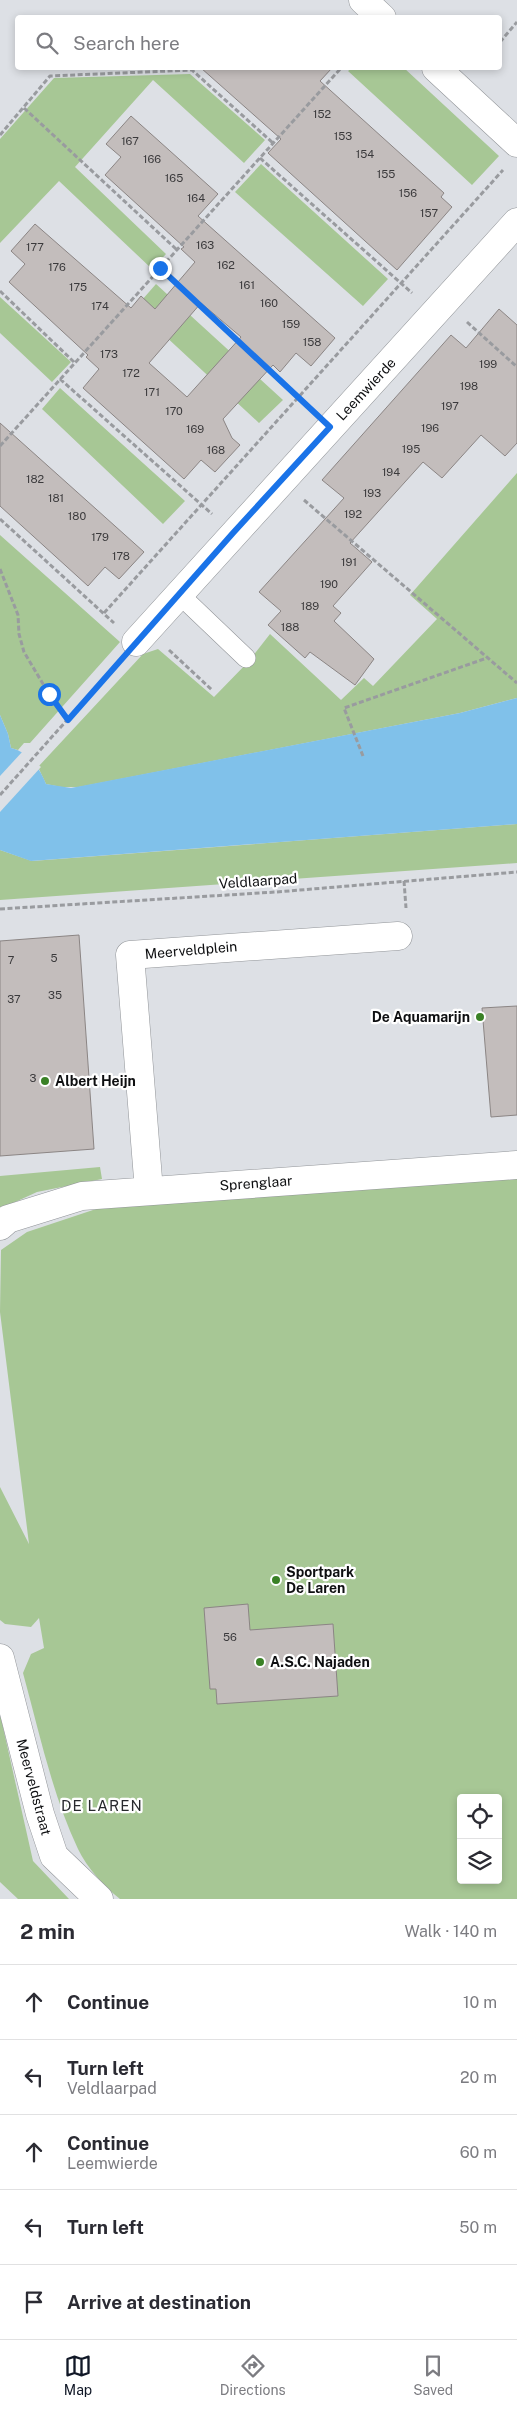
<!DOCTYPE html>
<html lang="en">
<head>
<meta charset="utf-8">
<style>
  body { margin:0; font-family:"Public Sans",sans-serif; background:#f7f7f7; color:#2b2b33 }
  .controls { position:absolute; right:15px; bottom:15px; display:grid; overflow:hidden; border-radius:5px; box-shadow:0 2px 8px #0003 }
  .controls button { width:45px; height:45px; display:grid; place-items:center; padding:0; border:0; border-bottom:1px solid #e1e1e2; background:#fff; color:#2b2b33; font:25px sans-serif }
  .stop { position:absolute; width:15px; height:15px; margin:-11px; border:4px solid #1a73e8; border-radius:50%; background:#fff }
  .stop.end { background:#1a73e8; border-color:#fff; box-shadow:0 1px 5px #0008 }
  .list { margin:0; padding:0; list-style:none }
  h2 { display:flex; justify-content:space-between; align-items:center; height:65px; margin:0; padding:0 20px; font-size:21px }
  h2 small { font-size:16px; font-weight:400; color:#7c7c81 }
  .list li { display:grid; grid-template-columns:32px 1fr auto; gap:15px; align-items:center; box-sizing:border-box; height:75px; padding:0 20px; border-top:1px solid #e1e1e2 }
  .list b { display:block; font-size:19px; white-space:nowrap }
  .list p { margin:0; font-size:16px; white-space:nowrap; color:#7c7c81 }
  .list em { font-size:16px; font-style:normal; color:#7c7c81 }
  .icon { flex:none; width:28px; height:28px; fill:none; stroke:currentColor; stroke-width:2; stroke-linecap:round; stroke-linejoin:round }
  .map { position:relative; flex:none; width:517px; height:1899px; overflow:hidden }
  .search { position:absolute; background:#fff; box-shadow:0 2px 8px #0003; left:15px; right:15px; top:15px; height:55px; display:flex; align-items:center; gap:12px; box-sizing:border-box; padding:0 18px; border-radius:5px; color:#7c7c81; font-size:19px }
  .sheet { height:440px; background:#fff }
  nav { display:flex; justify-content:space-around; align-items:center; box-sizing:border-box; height:70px; border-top:1px solid #e1e1e2; background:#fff; font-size:14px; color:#7c7c81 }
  nav a { display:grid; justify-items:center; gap:2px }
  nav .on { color:#111827 }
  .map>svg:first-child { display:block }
</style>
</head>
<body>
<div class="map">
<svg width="517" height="1899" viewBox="0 0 517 1899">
  <rect width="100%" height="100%" fill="#dde0e5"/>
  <path fill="#a7c795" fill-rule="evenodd" d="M352 68H404L499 156 472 185 348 71Z
    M190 74 265 140 244 163 153 80 75 167 166 254 152 269 59 181 0 243V139L54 78Z
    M261 164 388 279 363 306 235 192Z
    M156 284 283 400 259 423 135 308Z
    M0 297 71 362 52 382 0 333Z
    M60 388 185 501 163 524 42 409Z
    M517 473V698L460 713 79 787H61L46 784 38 767 143 654 158 649 214 697 249 661 270 634 341 700 364 678 373 686 437 619 410 595Z
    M0 535 120 642 30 743H24L18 750 11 748 8 734 0 715Z
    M517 824V863L0 900V850L32 861Z
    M100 1167 102 1179 37 1192 0 1209V1176Z
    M517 1178V1899H120C104 1886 87 1868 78 1849 52 1794 39 1731 23 1673L31 1654 44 1648 39 1618 31 1627 5 1624 0 1620V1487L29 1544 0 1312 1 1250 27 1232 96 1209ZM461 1798H498V1880H461Z
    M0 1714 33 1861 69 1899H18L0 1882Z"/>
  <path fill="#80c1ea" d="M517 698V824L31 861 0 850V715L8 734 11 748C28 752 40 768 46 784L71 788 460 713Z"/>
  <path fill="#dde0e5" d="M23 751 41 767 0 812V776Z"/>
  <path fill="#c3bdbc" stroke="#8b8584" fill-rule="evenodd" d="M201 68H332L320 81 444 193 441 197 452 207 397 270 268 153 281 139Z
    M131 116 218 194 198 216 335 338 311 366 296 353 280 372 273 365 223 419 232 438 240 445 215 472 201 460 184 479 83 388 99 369 86 357 88 355 9 282 25 264 11 251 35 224 131 308 141 296 155 309 195 262 181 249 184 247 105 175 121 157 106 144ZM201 303 241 337 187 397 149 363Z
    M499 309 517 325V443L505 456 481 435 442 478 423 462 350 543 372 562 333 606 341 613 334 621 374 659 355 685 310 652 305 658 268 625 281 611 259 592 344 498 322 480 451 335 466 348Z
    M0 423 144 552 119 579 105 567 88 586 0 506Z
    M79 935 94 1149 0 1156V941Z
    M517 1006V1115L491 1117 482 1008Z
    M248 1604 250 1630 333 1624 338 1696 217 1704 216 1689H210L204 1608Z"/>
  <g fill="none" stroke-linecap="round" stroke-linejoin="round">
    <defs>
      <path id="service" d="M180 595 246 658"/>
      <path id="minor" d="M363 0 382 18
        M436 68 517 143
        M136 642 517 222
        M149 1191 130 955 398 936
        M0 1226 8 1219 82 1196 517 1165"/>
      <path id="tertiary" d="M0 1658 40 1814 54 1856 99 1899"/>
    </defs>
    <use href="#service" stroke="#929599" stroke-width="20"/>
    <use href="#minor" stroke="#929599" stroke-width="29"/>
    <use href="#tertiary" stroke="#929599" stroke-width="29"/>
    <path stroke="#999b9f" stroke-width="3" stroke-dasharray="5 2.5" stroke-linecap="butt" d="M500 42 517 22
      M24 108 176 249
      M0 135 50 76 192 70 273 143
      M260 158 412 293
      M160 268 308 406
      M0 291 75 363
      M467 322 517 367
      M60 379 212 514
      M0 446 341 68
      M304 500 517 683
      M0 519 114 623
      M0 569 18 615 19 634 24 652 49 694 68 720
      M104 613 503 170
      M169 650 212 690
      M363 756 344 708 487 658
      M0 795 118 663
      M404 881 406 908
      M0 909 276 892 517 872"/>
    <use href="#service" stroke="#fff" stroke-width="19"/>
    <use href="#minor" stroke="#fff" stroke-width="28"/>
    <use href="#tertiary" stroke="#fff" stroke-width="28"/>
  </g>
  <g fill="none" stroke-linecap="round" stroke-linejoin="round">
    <path stroke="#1a73e8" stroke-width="6" d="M49 694 68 720 233 533 330 427 160 268"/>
  </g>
  <g fill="#3a8126" stroke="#fff" stroke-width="2">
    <circle cx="480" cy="1017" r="5"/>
    <circle cx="45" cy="1081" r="5"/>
    <circle cx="276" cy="1580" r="5"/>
    <circle cx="260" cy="1662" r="5"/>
  </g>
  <g text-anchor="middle" stroke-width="4.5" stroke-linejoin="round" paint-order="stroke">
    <g font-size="11" fill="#3b3a3c">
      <text x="322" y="118">152</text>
      <text x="343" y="140">153</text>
      <text x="130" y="145">167</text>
      <text x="365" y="158">154</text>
      <text x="152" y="163">166</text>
      <text x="386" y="178">155</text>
      <text x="174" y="182">165</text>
      <text x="408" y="197">156</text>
      <text x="196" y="202">164</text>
      <text x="429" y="217">157</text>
      <text x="205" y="249">163</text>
      <text x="35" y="251">177</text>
      <text x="226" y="269">162</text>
      <text x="57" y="271">176</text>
      <text x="247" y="289">161</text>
      <text x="78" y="291">175</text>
      <text x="269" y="307">160</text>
      <text x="100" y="310">174</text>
      <text x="291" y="328">159</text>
      <text x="312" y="346">158</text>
      <text x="109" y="358">173</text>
      <text x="488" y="368">199</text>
      <text x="131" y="377">172</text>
      <text x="469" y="390">198</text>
      <text x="152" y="396">171</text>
      <text x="450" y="410">197</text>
      <text x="174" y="415">170</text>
      <text x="430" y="432">196</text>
      <text x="195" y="433">169</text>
      <text x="411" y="453">195</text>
      <text x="216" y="454">168</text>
      <text x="391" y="476">194</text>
      <text x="35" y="483">182</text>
      <text x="372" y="497">193</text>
      <text x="56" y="502">181</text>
      <text x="353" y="518">192</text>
      <text x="77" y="520">180</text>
      <text x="100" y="541">179</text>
      <text x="121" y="560">178</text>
      <text x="349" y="566">191</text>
      <text x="329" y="588">190</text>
      <text x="310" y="610">189</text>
      <text x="290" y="631">188</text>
      <text x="54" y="962">5</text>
      <text x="11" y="964">7</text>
      <text x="55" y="999">35</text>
      <text x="14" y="1003">37</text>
      <text x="33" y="1082">3</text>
      <text x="230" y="1641">56</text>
    </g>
    <g font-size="14" fill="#0e0f11" stroke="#fff">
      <text transform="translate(366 389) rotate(-47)" y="5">Leemwierde</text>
      <text transform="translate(258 881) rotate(-4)" y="5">Veldlaarpad</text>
      <text transform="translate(191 950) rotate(-5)" y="5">Meerveldplein</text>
      <text transform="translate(256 1183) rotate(-4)" y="5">Sprenglaar</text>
      <text transform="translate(34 1787) rotate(75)" y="5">Meerveldstraat</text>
    </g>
    <g font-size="14" font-weight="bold" fill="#0e0f11" stroke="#fff" text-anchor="start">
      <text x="470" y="1022" text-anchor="end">De Aquamarijn</text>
      <text x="55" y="1086">Albert Heijn</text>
      <text x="286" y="1577">Sportpark<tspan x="286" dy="16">De Laren</tspan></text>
      <text x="270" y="1667">A.S.C. Najaden</text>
    </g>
    <g font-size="15" letter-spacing="1" fill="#27292d" stroke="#fff">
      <text x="102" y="1811">DE LAREN</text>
    </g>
  </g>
</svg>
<div class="controls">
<button><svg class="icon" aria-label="locate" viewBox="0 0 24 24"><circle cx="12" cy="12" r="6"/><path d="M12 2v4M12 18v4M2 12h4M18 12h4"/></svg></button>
<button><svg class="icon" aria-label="layers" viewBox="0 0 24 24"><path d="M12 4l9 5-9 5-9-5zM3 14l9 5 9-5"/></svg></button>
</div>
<div class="stop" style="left:49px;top:694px"></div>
<div class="stop end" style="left:160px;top:268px"></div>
<div class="search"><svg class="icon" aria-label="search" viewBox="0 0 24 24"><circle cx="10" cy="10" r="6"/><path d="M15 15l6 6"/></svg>Search here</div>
</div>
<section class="sheet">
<h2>2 min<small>Walk · 140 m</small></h2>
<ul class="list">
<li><svg class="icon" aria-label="ahead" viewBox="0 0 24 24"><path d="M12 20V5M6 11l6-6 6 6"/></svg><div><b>Continue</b></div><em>10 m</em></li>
<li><svg class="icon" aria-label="left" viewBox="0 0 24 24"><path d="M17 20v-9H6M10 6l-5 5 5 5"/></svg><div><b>Turn left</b><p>Veldlaarpad</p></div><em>20 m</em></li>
<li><svg class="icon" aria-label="ahead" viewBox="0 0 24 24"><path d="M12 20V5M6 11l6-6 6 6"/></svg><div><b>Continue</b><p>Leemwierde</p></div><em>60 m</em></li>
<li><svg class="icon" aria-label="left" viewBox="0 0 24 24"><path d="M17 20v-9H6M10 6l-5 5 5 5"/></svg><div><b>Turn left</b></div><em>50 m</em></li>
<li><svg class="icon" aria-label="arrive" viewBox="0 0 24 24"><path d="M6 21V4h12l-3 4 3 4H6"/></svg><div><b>Arrive at destination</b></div></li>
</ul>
</section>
<nav>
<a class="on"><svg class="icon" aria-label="map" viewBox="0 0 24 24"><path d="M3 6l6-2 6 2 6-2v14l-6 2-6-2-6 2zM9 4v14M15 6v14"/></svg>Map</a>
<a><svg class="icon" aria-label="directions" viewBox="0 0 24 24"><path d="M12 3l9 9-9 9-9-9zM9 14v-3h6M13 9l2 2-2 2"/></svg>Directions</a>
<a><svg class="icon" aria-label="saved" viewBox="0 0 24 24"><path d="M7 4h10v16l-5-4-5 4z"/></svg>Saved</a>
</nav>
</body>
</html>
